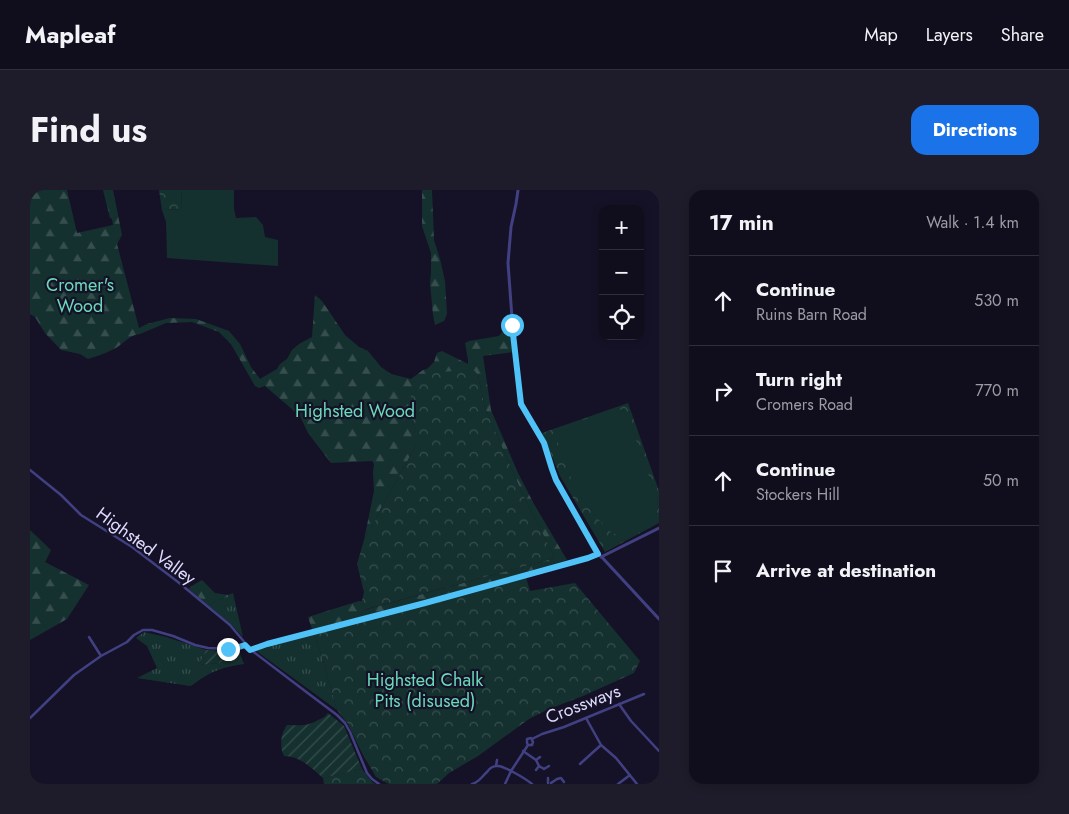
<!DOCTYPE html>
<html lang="en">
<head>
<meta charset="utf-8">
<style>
  body { margin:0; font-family:Jost,sans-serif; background:#1e1c2a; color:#f1f3f6 }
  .controls { position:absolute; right:15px; top:15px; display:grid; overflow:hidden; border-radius:10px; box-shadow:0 2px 8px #0003 }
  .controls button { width:45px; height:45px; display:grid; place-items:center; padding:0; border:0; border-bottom:1px solid #302e3b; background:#100e1d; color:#f1f3f6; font:25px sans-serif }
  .stop { position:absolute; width:15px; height:15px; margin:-11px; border:4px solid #4fc3f7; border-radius:50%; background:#fff }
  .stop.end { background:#4fc3f7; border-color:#fff; box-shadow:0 1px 5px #0008 }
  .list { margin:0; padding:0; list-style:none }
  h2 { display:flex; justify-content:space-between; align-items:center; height:65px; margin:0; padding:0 20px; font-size:21px }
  h2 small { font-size:16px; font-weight:400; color:#9c9ca4 }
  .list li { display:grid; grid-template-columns:32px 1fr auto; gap:15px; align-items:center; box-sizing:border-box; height:90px; padding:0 20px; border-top:1px solid #302e3b }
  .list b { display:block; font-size:19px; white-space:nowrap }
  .list p { margin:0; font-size:16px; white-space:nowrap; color:#9c9ca4 }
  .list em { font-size:16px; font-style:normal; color:#9c9ca4 }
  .icon { flex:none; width:28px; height:28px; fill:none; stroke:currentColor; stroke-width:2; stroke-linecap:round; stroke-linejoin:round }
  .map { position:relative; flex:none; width:629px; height:594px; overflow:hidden; border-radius:15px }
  header { display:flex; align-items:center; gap:30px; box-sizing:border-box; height:70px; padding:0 25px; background:#100e1d; border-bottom:1px solid #302e3b }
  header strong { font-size:24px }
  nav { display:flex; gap:28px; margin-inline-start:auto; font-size:18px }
  .intro { display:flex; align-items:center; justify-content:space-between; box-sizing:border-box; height:120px; padding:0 30px }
  h1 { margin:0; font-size:35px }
  .button { padding:12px 22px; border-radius:15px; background:#1a73e8; color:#fff; font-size:18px; font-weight:700 }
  main { display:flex; gap:30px; padding:0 30px }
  aside { flex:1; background:#100e1d; border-radius:15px; box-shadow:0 2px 8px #0003 }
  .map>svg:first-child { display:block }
</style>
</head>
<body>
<header>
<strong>Mapleaf</strong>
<nav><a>Map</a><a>Layers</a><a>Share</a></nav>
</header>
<div class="intro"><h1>Find us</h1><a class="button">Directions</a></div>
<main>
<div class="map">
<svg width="629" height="594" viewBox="0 0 629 594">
  <defs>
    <pattern id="grass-tufts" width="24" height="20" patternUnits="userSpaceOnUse" patternTransform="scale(1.25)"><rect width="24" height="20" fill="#15312f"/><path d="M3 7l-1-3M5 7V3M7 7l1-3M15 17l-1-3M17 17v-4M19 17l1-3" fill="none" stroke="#374e4e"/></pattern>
    <pattern id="forest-firs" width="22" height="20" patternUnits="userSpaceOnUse" patternTransform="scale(1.25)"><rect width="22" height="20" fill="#15312f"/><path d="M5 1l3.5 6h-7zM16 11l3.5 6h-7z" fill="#374e4e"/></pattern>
    <pattern id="park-crowns" width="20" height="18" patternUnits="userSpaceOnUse" patternTransform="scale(1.25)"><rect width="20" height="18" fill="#15312f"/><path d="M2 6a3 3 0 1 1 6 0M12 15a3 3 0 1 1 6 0" fill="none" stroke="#374e4e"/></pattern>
    <pattern id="garden-furrows" width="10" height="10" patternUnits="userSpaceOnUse" patternTransform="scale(1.25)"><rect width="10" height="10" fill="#15312f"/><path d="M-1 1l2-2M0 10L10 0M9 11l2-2" fill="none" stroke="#374e4e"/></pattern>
  </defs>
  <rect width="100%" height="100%" fill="#151227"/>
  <path fill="url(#grass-tufts)" d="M203 403 213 447 201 434 179 416 187 410 198 407V405Z
    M114 442 136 447 176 460 169 475 189 473 209 461 214 474C200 476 186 479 174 487 168 490 165 494 160 496L107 488 127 478 117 456 106 448Z
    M284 443 292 467 307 520 225 460Z"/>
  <path fill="url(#forest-firs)" d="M0 0H37L47 43 83 35 82 29 80 28 73 0H83L92 45 87 54 109 138 117 134 140 128 166 129 199 141 210 154 221 177 230 189 247 179 250 174 257 169 262 160 269 154 282 147 285 105 292 111 315 145 329 157 338 161 351 177 361 184 381 189 393 180 397 179 404 172 407 163 412 161 438 174V170L435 153 439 151 469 146 478 134 477 124 481 130 483 162 453 166 461 220 488 283 504 314 537 370 462 392 300 435 284 441 282 439 278 427 329 411H332L334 420 525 368 492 303 455 218 448 185 378 222 387 242V254L351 318 345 331 334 350 344 301 343 282 344 274 342 271 301 273 278 243 270 226 235 196 229 198 225 196 201 154 189 142 162 132 136 133 110 144C98 145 92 156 82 160 74 164 66 166 58 169L50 164 31 160 15 143 5 127 0 124Z
    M392 0H402L404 50 410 69 415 91 417 124 414 131 405 135 403 125 400 93 401 83V63L392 36Z
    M0 340 21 360 15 372 59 395 37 429 0 450Z
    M172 390 185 403 198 405V407L187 410 179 416 159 399 160 397Z"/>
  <path fill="url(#park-crowns)" d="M129 0H152L151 19 132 20Z
    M443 179 448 185 455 218 492 303 525 368 333 420 332 411 334 402 327 374 334 350 345 331 351 318 387 254 386 240 378 222 382 199 389 191 402 183Z
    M598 213 629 301V333L575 362 530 286 512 243Z
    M496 387 500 401 545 393 610 471 604 483 553 506 519 519 499 529 448 566 419 583 407 594H359L346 587 332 563 318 534 307 520 292 467 284 443Z
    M332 579 342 592 345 594H294L293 588Z"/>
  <path fill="url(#garden-furrows)" d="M176 460 209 461 189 473 169 475Z
    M298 523 314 536 332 579 293 588C280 577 272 567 254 566 249 556 251 543 257 535 270 535 276 537 288 530 293 528 295 527 298 523Z"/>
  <path fill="#15312f" d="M152 0H204V19L206 28 226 27 233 35 235 47 248 50V76L137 68 136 32 132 20 151 19Z
    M589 219 596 222 629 315 623 334 600 348 582 343 565 326 541 288 523 239Z"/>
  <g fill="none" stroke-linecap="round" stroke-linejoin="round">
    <path stroke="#414083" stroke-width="2.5" d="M0 280 31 305 51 325 102 357 148 392 200 435 221 460 275 501 307 525 315 533 320 542 337 583 342 589 349 594
      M59 447 71 466
      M221 460 237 454 395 413 558 368 568 363
      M589 514 601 531 629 561
      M0 528 44 485 71 466 97 452 104 445 113 440H122L143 446 165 455 178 458 204 459 215 455
      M556 528 571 555 586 568 607 594
      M502 549 512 544 534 537 614 504
      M493 561 506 570 509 576 514 579 519 576
      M506 570 510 567
      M550 574 571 555
      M466 576 467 570
      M506 580 509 576
      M518 593V588
      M521 593 527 589 531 588 534 592
      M442 594C450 592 451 587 457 582 459 579 463 576 467 576 473 575 496 589 502 594
      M475 594 481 581 498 555 497 553V549L501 548 503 552 502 555H498
      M588 594 600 585"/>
    <path stroke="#414083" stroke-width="3" d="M488 0 486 14 481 37 478 73 485 169 491 214 514 253 521 279 526 290 568 363 629 429
      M571 367 629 338"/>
  </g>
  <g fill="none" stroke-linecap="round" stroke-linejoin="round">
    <path stroke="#4fc3f7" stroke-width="6" d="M198 459 209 457 215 455 220 460 237 454 395 413 558 368 568 364 526 290 522 279 514 253 491 214 482 135"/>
  </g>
  <g text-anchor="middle" stroke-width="4.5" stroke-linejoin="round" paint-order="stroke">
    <g font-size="18" fill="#6ad9ba" stroke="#151227">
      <text x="50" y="101">Cromer's<tspan x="50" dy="21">Wood</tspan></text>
      <text x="325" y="227">Highsted Wood</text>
      <text x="395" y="496">Highsted Chalk<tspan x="395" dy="21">Pits (disused)</tspan></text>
    </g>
    <g font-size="18" fill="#dddafd" stroke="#151227">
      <text transform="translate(116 356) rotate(36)" y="6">Highsted Valley</text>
      <text transform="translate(553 514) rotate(-21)" y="6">Crossways</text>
    </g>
  </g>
</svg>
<div class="controls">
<button>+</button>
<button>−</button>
<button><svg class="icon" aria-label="locate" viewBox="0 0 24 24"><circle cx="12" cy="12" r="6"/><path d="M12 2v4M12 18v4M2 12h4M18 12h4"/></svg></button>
</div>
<div class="stop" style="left:482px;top:135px"></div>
<div class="stop end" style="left:198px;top:459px"></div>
</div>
<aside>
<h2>17 min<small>Walk · 1.4 km</small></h2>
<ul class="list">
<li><svg class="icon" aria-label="ahead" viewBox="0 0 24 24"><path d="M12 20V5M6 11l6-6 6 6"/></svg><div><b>Continue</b><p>Ruins Barn Road</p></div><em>530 m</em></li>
<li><svg class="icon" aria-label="right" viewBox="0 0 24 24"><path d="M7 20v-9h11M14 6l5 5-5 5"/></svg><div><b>Turn right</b><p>Cromers Road</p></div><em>770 m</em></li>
<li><svg class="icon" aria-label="ahead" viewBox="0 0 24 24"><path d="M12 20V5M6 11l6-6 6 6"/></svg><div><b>Continue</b><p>Stockers Hill</p></div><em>50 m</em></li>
<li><svg class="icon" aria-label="arrive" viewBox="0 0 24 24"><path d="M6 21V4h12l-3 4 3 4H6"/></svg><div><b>Arrive at destination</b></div></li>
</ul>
</aside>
</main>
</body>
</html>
